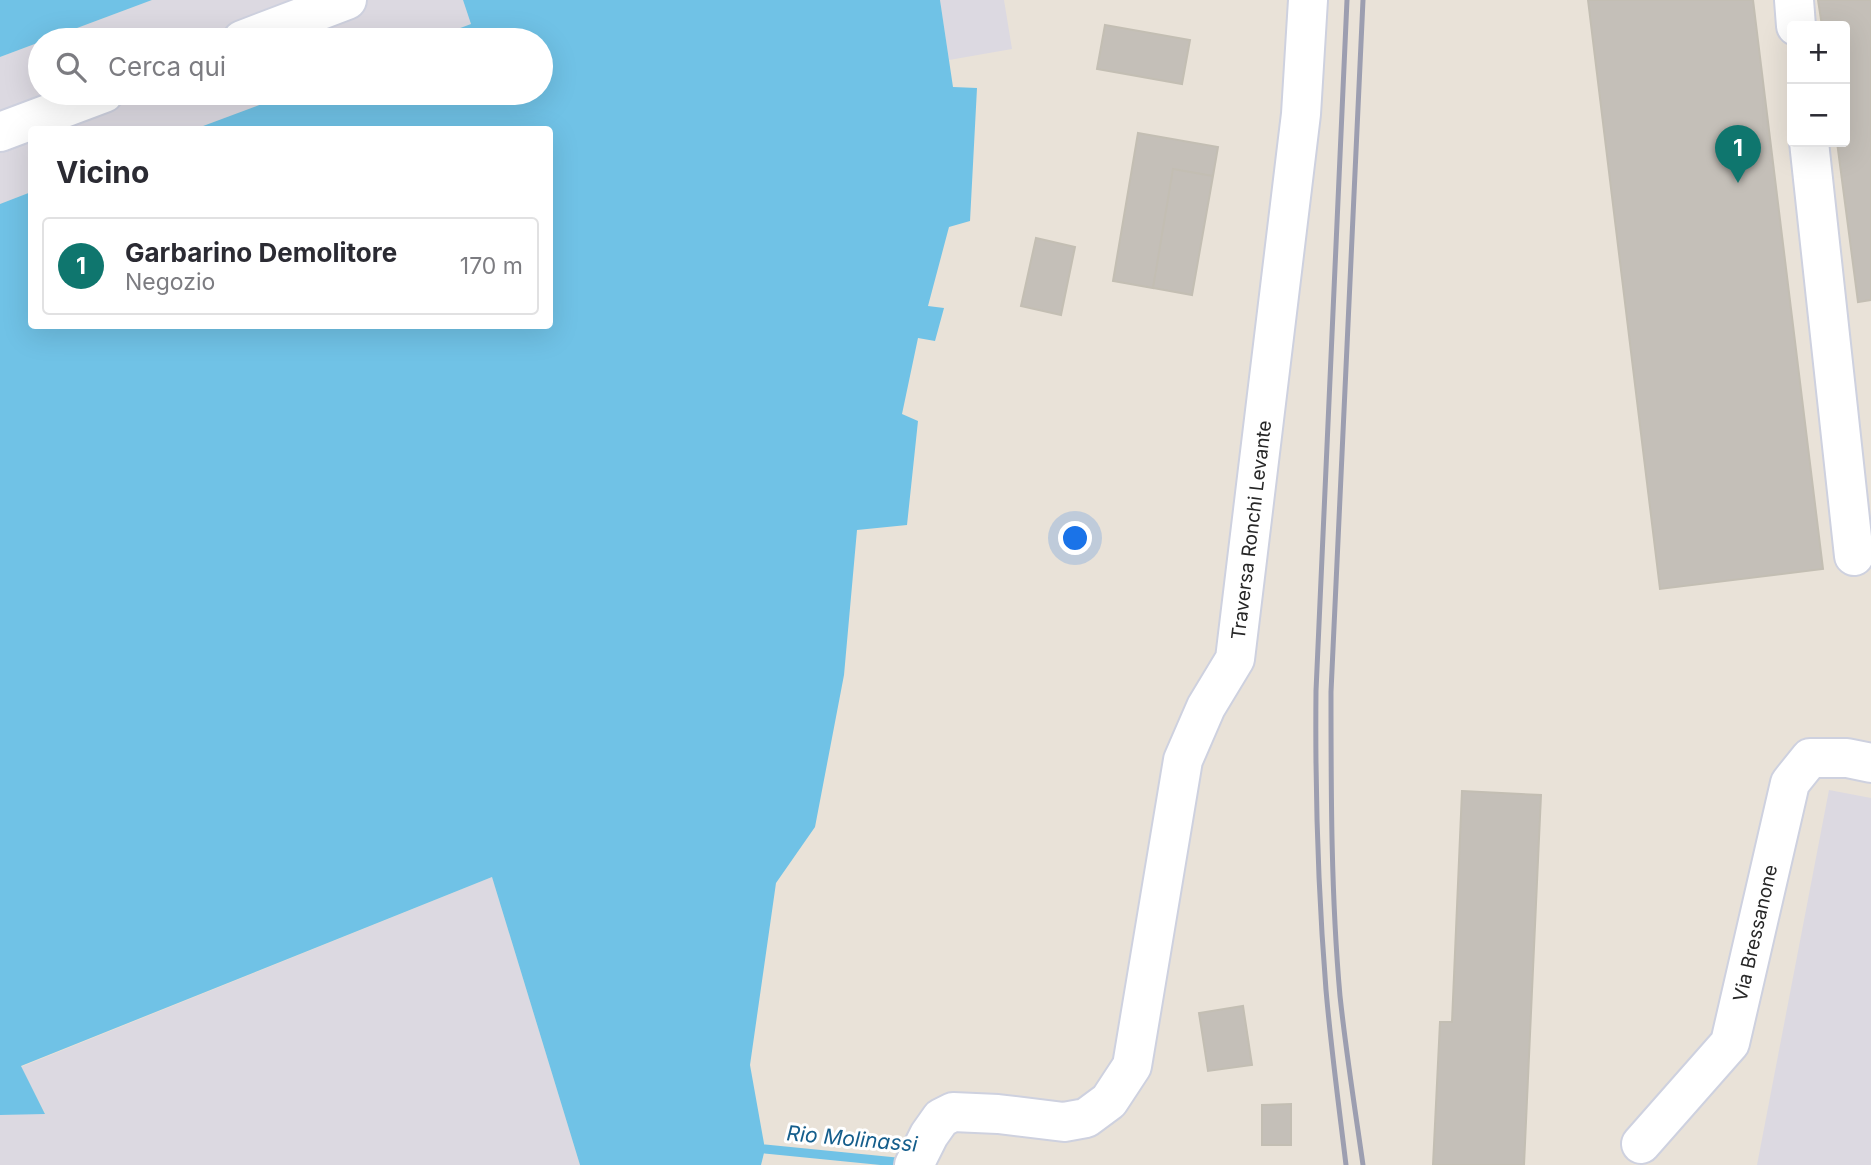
<!DOCTYPE html>
<html lang="it">
<head>
<meta charset="utf-8">
<style>
  body { margin:0; font-family:Inter,sans-serif; background:#f7f7f7; color:#2b2b33 }
  .controls { position:absolute; right:21px; top:21px; display:grid; overflow:hidden; border-radius:7px; box-shadow:0 7px 28px #0002 }
  .controls button { width:63px; height:63px; display:grid; place-items:center; padding:0; border:0; border-bottom:2px solid #e1e1e2; background:#fff; color:#2b2b33; font:35px sans-serif }
  .you { position:absolute; left:1076px; top:539px; width:24px; height:24px; margin:-18px; border:5px solid #fff; border-radius:50%; background:#1a73e8; box-shadow:0 0 0 10px #1a73e833 }
  .badge { display:grid; place-items:center; width:46px; height:46px; border-radius:50%; background:#0f766e; color:#fff; font-size:23px; font-weight:700 }
  .pin { position:absolute; translate:-50% -58px; filter:drop-shadow(0 2px 4px #0008) }
  .pin::after { content:''; position:absolute; top:37px; width:24px; height:21px; background:inherit; clip-path:polygon(0 0,100% 0,50% 100%) }
  .list { margin:0; padding:0; list-style:none }
  h2 { display:flex; justify-content:space-between; align-items:center; height:91px; margin:0; padding:0 28px; font-size:30px }
  h2 small { font-size:23px; font-weight:400; color:#7c7c81 }
  .list li { display:grid; grid-template-columns:46px 1fr auto; gap:21px; align-items:center; box-sizing:border-box; height:98px; margin:0 14px 14px; padding:0 14px; border:2px solid #e1e1e2; border-radius:7px }
  .list b { display:block; font-size:26px; white-space:nowrap }
  .list p { margin:0; font-size:23px; white-space:nowrap; color:#7c7c81 }
  .list em { font-size:23px; font-style:normal; color:#7c7c81 }
  .icon { flex:none; width:38px; height:38px; fill:none; stroke:currentColor; stroke-width:2; stroke-linecap:round; stroke-linejoin:round }
  .map { position:relative; flex:none; width:1871px; height:1165px; overflow:hidden }
  .search { position:absolute; background:#fff; box-shadow:0 7px 28px #0002; left:28px; top:28px; width:525px; height:77px; display:flex; align-items:center; gap:18px; box-sizing:border-box; padding:0 24px; border-radius:38px; color:#7c7c81; font-size:26px }
  .panel { position:absolute; background:#fff; box-shadow:0 7px 28px #0002; left:28px; top:126px; width:525px; height:203px; border-radius:7px }
  .map>svg:first-child { display:block }
</style>
</head>
<body>
<div class="map">
<svg width="1871" height="1165" viewBox="0 0 1871 1165">
  <rect width="100%" height="100%" fill="#e9e2d8"/>
  <path fill="#dcd9e1" d="M152 0H463L471 24 428 40H45Z
    M940 0H1004L1012 49 949 60Z
    M40 42V93H291L195 129 32 130 31 192 0 204V57Z
    M1829 790 1871 798V1165H1757Z
    M492 877 580 1165H0V1115L45 1113 21 1067Z"/>
  <path fill="#70c2e6" d="M0 0H152L45 40H40V42L0 57Z
    M463 0H940L953 87 977 88 970 221 949 227 928 306 944 308 935 341 918 338 902 414 918 421 907 525 857 530 844 675 815 827 776 883 750 1065 765 1149 761 1165H580L492 877 21 1066 45 1114 0 1115V204L31 192 32 326H550V130L195 129 291 93H541V40H428L471 24Z"/>
  <g fill="none" stroke-linecap="round" stroke-linejoin="round">
    <path stroke="#70c2e6" stroke-width="9" d="M765 1149 906 1163"/>
  </g>
  <path fill="#c4bfb8" stroke="#c3beb3" stroke-width="2" d="M1588 0H1753L1823 569 1660 589Z
    M1818 0H1871V300L1858 302 1837 142H1845V26H1822Z
    M1105 25 1190 40 1182 84 1097 69Z
    M1138 133 1218 147 1213 176 1173 169 1153 288 1113 281Z
    M1173 169 1213 176 1192 295 1153 288Z
    M1036 238 1075 247 1061 315 1021 306Z
    M1462 791 1541 795 1524 1165H1433L1440 1022H1452Z
    M1243 1006 1252 1065 1208 1071 1199 1013Z
    M1291 1104V1145H1262V1105Z"/>
  <g fill="none" stroke-linecap="round" stroke-linejoin="round">
    <defs>
      <path id="minor" d="M1794 0 1796 26
        M242 40 347 0
        M0 132 104 93
        M1809 142 1854 556
        M1641 1144 1730 1043 1790 783 1810 758H1847L1871 763
        M914 1165 929 1135 941 1118 953 1112 998 1114 1064 1122 1086 1118 1109 1101 1132 1066 1183 760 1206 707 1235 659 1301 114 1308 0"/>
    </defs>
    <use href="#minor" stroke="#ced1df" stroke-width="42"/>
    <use href="#minor" stroke="#fff" stroke-width="38"/>
    <path stroke="#9c9eb0" stroke-width="5" d="M1346 1165C1339 1107 1331 1048 1326 990 1318 890 1315 791 1316 691L1347 0
      M1363 1165C1355 1109 1346 1052 1340 996 1331 895 1331 793 1331 692L1363 0"/>
  </g>
  <g text-anchor="middle" stroke-width="6" stroke-linejoin="round" paint-order="stroke">
    <g font-size="19" fill="#262626" stroke="#fff">
      <text transform="translate(1251 530) rotate(-83)" y="7">Traversa Ronchi Levante</text>
      <text transform="translate(1755 933) rotate(-77)" y="7">Via Bressanone</text>
    </g>
    <g font-size="21" font-style="italic" fill="#155e8c" stroke="#fff">
      <text transform="translate(852 1139) rotate(5)" y="7">Rio Molinassi</text>
    </g>
  </g>
</svg>
<div class="controls">
<button>+</button>
<button>−</button>
</div>
<div class="you"></div>
<div class="pin badge" style="left:1738px;top:183px">1</div>
<div class="search"><svg class="icon" aria-label="search" viewBox="0 0 24 24"><circle cx="10" cy="10" r="6"/><path d="M15 15l6 6"/></svg>Cerca qui</div>
<section class="panel">
<h2>Vicino<small></small></h2>
<ul class="list">
<li><span class="badge">1</span><div><b>Garbarino Demolitore</b><p>Negozio</p></div><em>170 m</em></li>
</ul>
</section>
</div>
</body>
</html>
